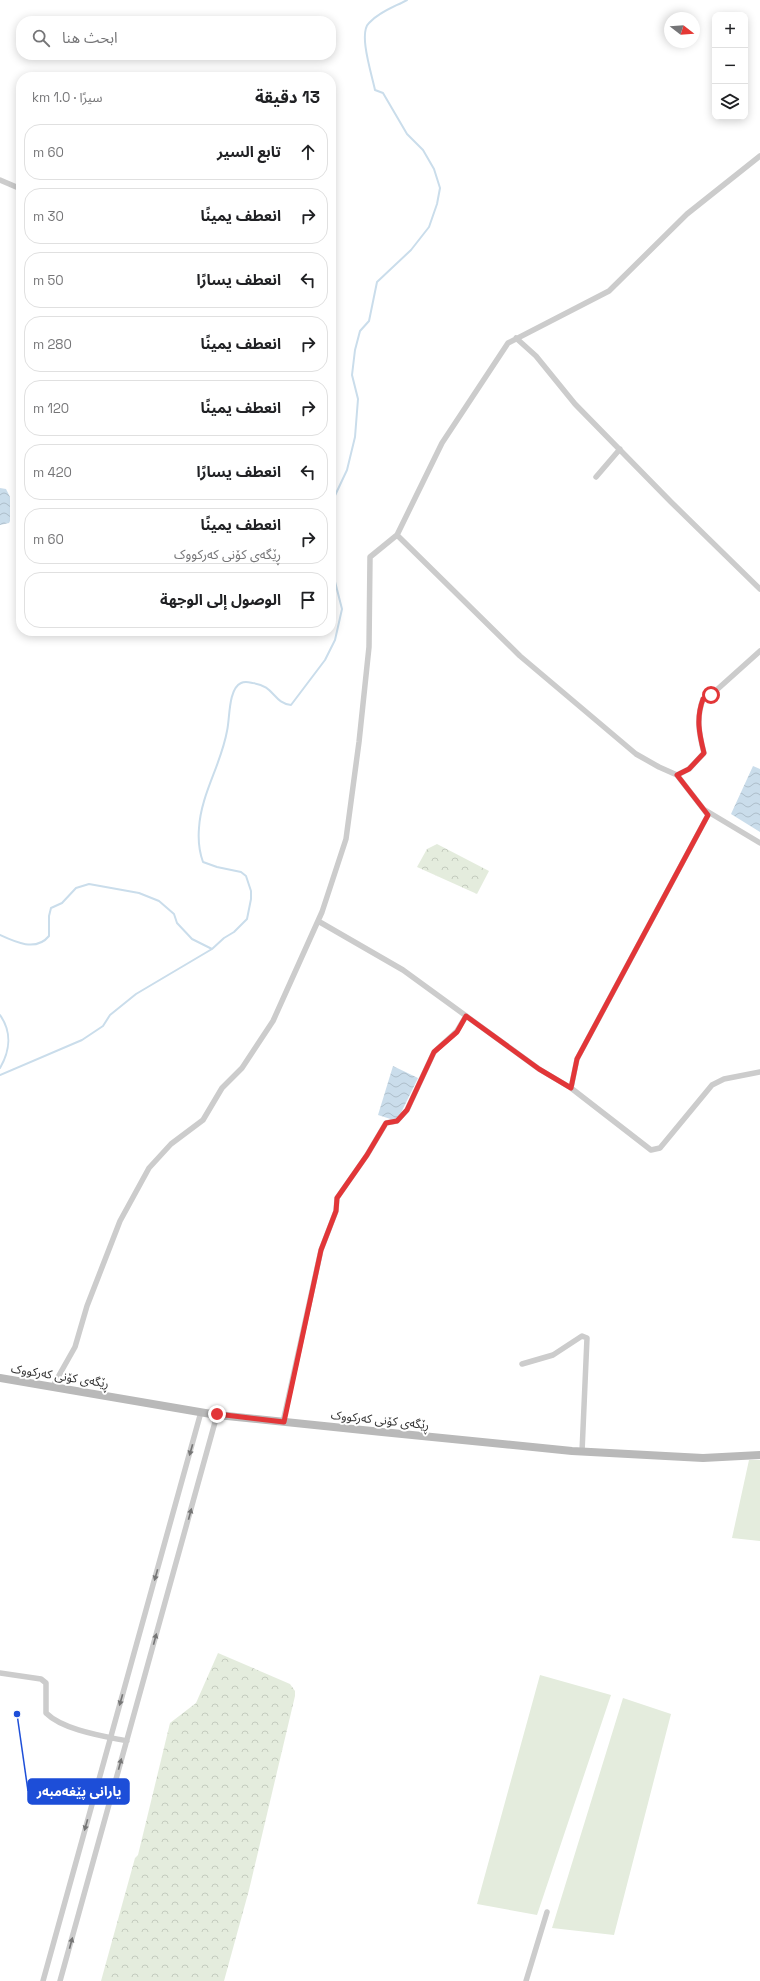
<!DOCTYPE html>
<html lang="ar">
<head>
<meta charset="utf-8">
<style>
  body { margin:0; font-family:"Space Grotesk","Noto Sans Arabic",sans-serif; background:#f2f2f2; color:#202124; direction:rtl }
  .controls { position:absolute; right:12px; top:12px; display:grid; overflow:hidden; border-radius:8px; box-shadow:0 2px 10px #0003 }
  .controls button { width:36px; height:36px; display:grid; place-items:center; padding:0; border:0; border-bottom:1px solid #e0e0e0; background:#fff; color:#202124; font:20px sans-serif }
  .compass { position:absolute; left:664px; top:12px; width:36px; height:36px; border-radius:50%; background:#fff; box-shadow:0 2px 10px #0003; rotate:107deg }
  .stop { position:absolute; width:12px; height:12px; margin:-9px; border:3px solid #e23638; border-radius:50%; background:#fff }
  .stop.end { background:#e23638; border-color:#fff; box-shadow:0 1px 4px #0008 }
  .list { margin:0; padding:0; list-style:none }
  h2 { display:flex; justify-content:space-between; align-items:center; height:52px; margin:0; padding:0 16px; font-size:17px }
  h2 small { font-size:13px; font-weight:400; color:#757577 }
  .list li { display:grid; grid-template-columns:26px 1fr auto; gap:12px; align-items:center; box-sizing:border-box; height:56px; margin:0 8px 8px; padding:0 8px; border:1px solid #e0e0e0; border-radius:16px }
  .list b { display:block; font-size:15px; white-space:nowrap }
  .list p { margin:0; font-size:13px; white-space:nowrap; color:#757577 }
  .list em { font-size:13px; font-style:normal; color:#757577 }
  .icon { flex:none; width:22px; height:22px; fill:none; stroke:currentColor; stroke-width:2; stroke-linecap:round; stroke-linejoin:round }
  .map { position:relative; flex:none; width:760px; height:1981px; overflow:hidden; direction:ltr }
  .search { position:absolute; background:#fff; box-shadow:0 2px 10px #0003; left:16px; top:16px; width:320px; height:44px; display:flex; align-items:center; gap:10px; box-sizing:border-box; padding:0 14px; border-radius:16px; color:#757577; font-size:15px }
  .panel { position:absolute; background:#fff; box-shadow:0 2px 10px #0003; left:16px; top:72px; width:320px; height:564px; border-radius:16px; direction:rtl }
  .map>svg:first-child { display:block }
</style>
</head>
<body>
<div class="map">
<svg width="760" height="1981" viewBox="0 0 760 1981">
  <defs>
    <pattern id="forest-crowns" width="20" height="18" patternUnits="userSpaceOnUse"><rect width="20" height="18" fill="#e4ecdd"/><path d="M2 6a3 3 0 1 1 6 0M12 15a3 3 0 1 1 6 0" fill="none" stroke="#c4cbbe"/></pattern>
    <pattern id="water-waves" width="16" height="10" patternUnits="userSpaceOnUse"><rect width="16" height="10" fill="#caddeb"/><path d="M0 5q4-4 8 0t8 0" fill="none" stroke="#aebeca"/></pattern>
  </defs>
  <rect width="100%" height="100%" fill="#fff"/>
  <path fill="#e4ecdd" d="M749 1460H760V1541L732 1538Z
    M540 1675 611 1695 537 1915 477 1904Z
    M623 1698 671 1714 614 1935 552 1928Z"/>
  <path fill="url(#forest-crowns)" d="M437 844 489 871 477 894 417 867 427 849Z
    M218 1653 290 1684 295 1691V1696L249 1890 224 1981H101L135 1858 138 1855 170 1723 196 1703Z"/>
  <path fill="url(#water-waves)" d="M0 488 6 489 10 497V521L9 523 0 525Z
    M753 766 760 769V832L731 814Z
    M393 1066 418 1078 397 1121 378 1115Z"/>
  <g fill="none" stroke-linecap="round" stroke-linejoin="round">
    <path stroke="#caddeb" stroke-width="2" d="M331 504 347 470 355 437 358 399 352 375 355 350 360 331 369 321 377 282 411 250 429 227 437 204 440 188 434 169 423 150 407 134 383 93 375 90C372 75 358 33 369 23 379 12 394 7 407 0
      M0 935C15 942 36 952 49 936V916L51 908 62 903 76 888 89 884 139 893 159 901 174 914 177 923 192 939 212 949 224 938 234 932 247 919 251 899V891L246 876 241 872 217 867 203 862C199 851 198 840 199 828 201 794 221 765 227 731 230 719 228 689 241 683 245 681 248 682 253 683 275 686 273 703 291 705L325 660 335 640 342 609 331 566
      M0 1015C12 1032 10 1051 0 1068
      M0 1075 82 1040 103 1026 110 1015 136 994 212 949"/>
    <path stroke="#ccc" stroke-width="5.5" d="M0 180 21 189
      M516 338 536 356 575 404 671 502 760 589
      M596 477 620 449
      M397 535 520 656 636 754 659 767 677 775 689 769 704 753C699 734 696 718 703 699L711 695 760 651
      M677 775 708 815 577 1059 571 1088 651 1150 660 1148 712 1085 724 1079 760 1072
      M705 810 760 843
      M318 921 403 970 539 1069 571 1088
      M522 1364 553 1355 582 1336 587 1338 582 1452
      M53 1386 75 1347 87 1306 120 1221 149 1168 171 1144 203 1120 222 1088 242 1068 273 1021 322 912 346 839 359 742 369 647 370 557 397 535 442 443 508 343 609 291 687 214 760 156
      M283 1422 321 1250 336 1211 337 1198 367 1155 386 1123 397 1121 407 1110 434 1052 457 1031 466 1016
      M0 1673 41 1679 46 1683V1713C63 1730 103 1736 127 1741
      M43 1981 201 1412
      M60 1981 217 1415
      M526 1981 547 1912"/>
    <path stroke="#b9b9b9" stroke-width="8" d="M0 1378 217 1415 382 1432 572 1451 703 1458 760 1455"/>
  </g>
  <defs><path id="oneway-solid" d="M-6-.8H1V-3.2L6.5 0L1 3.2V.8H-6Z"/></defs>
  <g fill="#767676">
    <use href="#oneway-solid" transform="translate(191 1450) rotate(106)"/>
    <use href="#oneway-solid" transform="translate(190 1514) rotate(-75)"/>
    <use href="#oneway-solid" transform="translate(156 1575) rotate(106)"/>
    <use href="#oneway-solid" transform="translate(155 1639) rotate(-75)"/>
    <use href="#oneway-solid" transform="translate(121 1700) rotate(106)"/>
    <use href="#oneway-solid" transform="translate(120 1764) rotate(-75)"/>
    <use href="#oneway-solid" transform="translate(86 1825) rotate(106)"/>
    <use href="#oneway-solid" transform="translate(71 1943) rotate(-75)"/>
  </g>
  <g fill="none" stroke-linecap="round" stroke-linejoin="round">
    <path stroke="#e23638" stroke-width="5" d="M217 1414 284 1422 321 1250 336 1211 337 1198 367 1155 386 1123 397 1121 407 1110 434 1052 457 1032 466 1016 539 1069 571 1088 577 1059 708 815 677 775 689 769 704 753C699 733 696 718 703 699L711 695"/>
  </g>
  <g text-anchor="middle" stroke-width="4" stroke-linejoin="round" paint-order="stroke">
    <g font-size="12" fill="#2f2f2f" stroke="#fff">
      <text transform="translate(60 1376) rotate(9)" y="4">ڕێگەی کۆنی کەرکووک</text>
      <text transform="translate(380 1420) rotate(6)" y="4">ڕێگەی کۆنی کەرکووک</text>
    </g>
  </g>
  <path fill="none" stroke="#1d4ed8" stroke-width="1.5" d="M17 1714L28 1791"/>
  <circle fill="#1d4ed8" stroke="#fff" stroke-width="1.5" cx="17" cy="1714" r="4"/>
  <rect fill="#1d4ed8" stroke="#1d4ed8" stroke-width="1.5" x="28" y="1779" width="101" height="25" rx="4"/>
  <g font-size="13" text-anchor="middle" font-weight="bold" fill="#fff">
    <text x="79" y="1796">یارانی پێغەمبەر</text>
  </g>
</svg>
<div class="controls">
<button>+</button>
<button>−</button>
<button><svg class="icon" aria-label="layers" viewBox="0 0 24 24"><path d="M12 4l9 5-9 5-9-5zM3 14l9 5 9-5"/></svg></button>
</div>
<svg class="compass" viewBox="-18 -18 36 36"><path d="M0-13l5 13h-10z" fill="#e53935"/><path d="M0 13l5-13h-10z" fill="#757577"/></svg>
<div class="stop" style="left:711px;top:695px"></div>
<div class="stop end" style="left:217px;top:1414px"></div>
<div class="search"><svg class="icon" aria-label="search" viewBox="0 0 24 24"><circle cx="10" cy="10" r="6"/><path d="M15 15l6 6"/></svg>ابحث هنا</div>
<section class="panel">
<h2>13 دقيقة<small>سيرًا · 1.0 km</small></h2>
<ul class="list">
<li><svg class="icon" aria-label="ahead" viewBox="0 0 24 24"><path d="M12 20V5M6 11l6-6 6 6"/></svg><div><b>تابع السير</b></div><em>60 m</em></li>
<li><svg class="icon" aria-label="right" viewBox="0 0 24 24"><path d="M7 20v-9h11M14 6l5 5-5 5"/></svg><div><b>انعطف يمينًا</b></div><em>30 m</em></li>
<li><svg class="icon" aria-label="left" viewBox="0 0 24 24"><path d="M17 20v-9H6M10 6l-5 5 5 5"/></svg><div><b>انعطف يسارًا</b></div><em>50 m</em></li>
<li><svg class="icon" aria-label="right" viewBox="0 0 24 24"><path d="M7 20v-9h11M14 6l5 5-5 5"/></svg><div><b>انعطف يمينًا</b></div><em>280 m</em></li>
<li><svg class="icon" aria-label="right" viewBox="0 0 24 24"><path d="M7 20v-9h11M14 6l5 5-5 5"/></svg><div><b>انعطف يمينًا</b></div><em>120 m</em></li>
<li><svg class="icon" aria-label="left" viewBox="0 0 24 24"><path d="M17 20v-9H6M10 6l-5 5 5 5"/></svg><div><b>انعطف يسارًا</b></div><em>420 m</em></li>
<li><svg class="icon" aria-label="right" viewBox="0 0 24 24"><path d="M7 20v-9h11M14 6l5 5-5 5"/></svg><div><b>انعطف يمينًا</b><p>ڕێگەی کۆنی کەرکووک</p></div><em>60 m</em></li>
<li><svg class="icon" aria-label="arrive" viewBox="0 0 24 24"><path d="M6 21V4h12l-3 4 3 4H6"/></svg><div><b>الوصول إلى الوجهة</b></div></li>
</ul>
</section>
</div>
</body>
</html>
